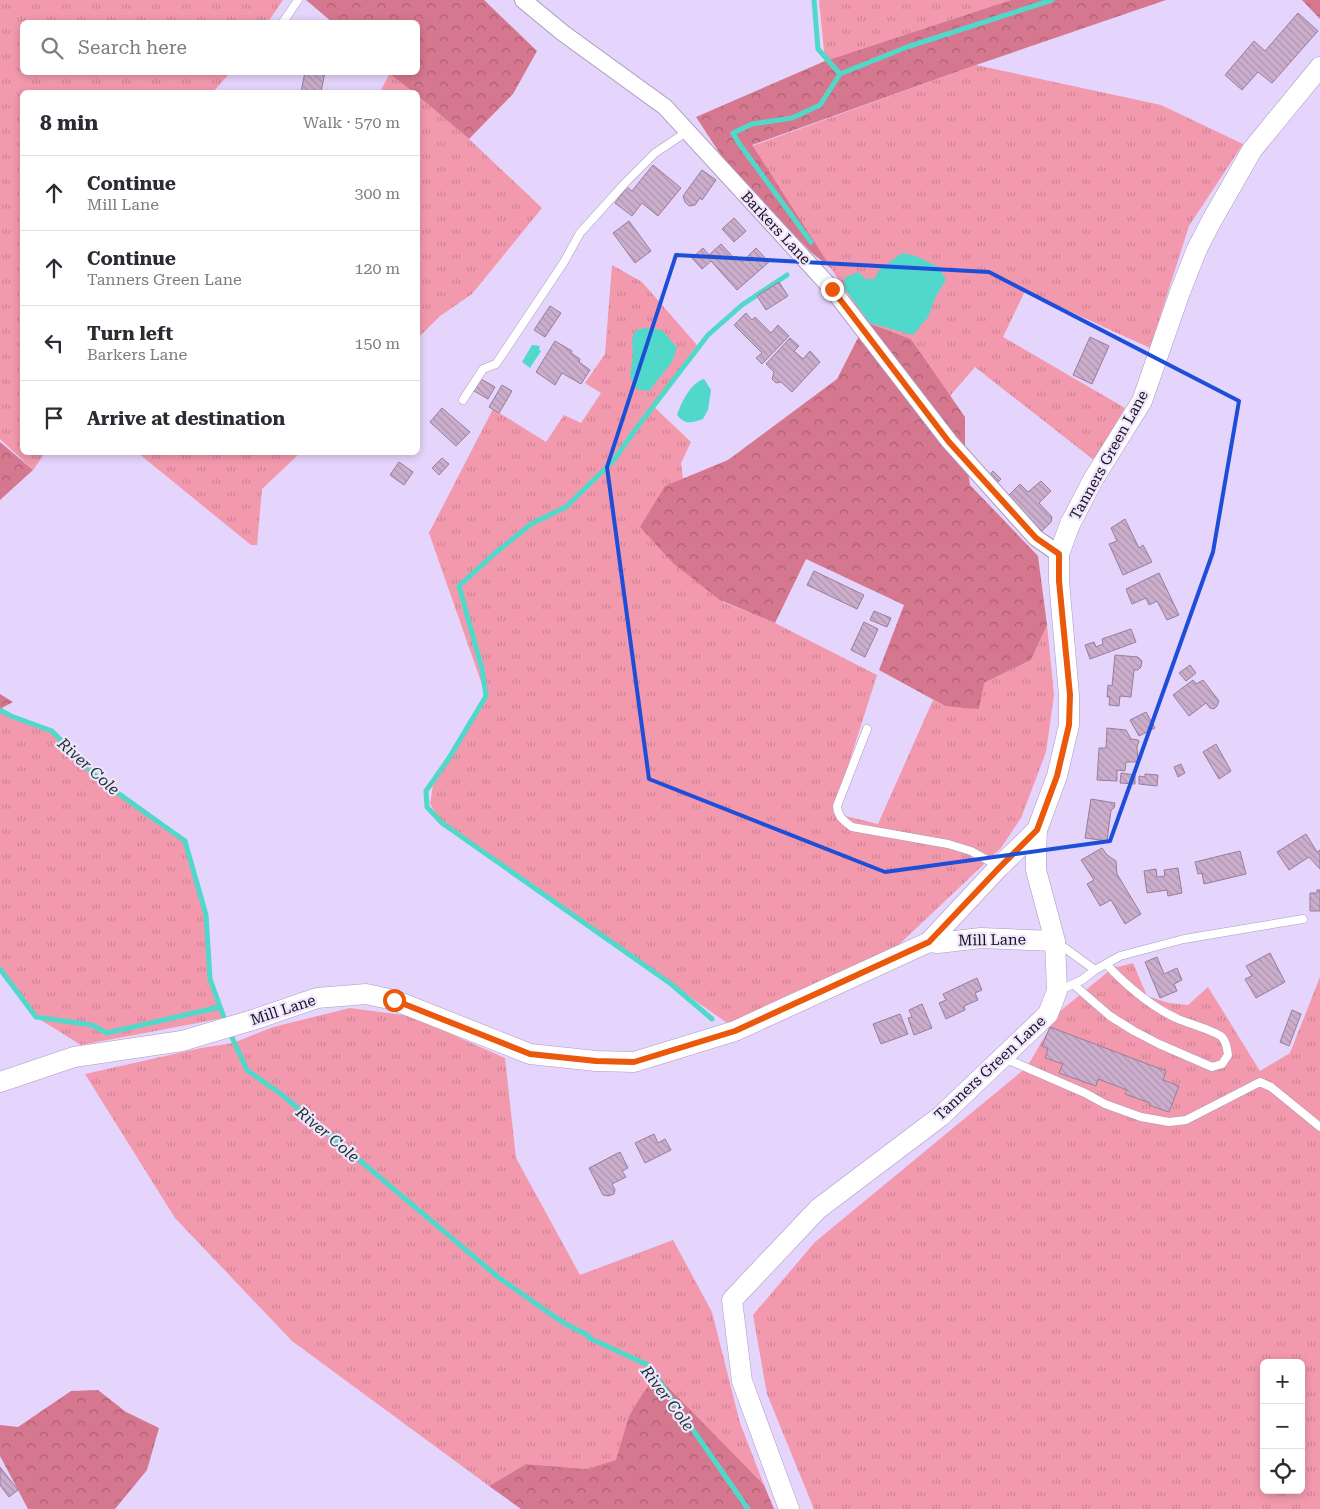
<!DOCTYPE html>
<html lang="en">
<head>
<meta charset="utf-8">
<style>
  body { margin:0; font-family:"Roboto Serif",serif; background:#f2f2f3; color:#2b2b33 }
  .controls { position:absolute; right:15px; bottom:15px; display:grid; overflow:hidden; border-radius:8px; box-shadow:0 2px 8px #0003 }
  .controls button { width:45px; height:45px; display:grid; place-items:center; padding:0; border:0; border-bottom:1px solid #e1e1e2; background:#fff; color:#2b2b33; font:25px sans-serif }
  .stop { position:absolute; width:15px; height:15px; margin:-11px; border:4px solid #ea580c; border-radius:50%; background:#fff }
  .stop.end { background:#ea580c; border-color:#fff; box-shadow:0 1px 5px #0008 }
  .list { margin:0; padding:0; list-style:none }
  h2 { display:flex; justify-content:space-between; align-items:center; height:65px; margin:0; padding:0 20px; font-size:21px }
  h2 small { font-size:16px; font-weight:400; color:#7c7c81 }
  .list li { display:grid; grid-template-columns:32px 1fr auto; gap:15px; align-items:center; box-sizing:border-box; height:75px; padding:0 20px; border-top:1px solid #e1e1e2 }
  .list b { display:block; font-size:19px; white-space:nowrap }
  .list p { margin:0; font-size:16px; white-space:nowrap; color:#7c7c81 }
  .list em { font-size:16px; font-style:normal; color:#7c7c81 }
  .icon { flex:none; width:28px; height:28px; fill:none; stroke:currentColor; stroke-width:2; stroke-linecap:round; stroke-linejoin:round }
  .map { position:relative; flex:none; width:1320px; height:1509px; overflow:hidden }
  .search { position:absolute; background:#fff; box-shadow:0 2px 8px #0003; left:20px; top:20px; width:400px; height:55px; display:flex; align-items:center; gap:12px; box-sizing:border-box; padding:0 18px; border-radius:8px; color:#7c7c81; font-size:19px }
  .panel { position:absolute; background:#fff; box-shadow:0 2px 8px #0003; left:20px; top:90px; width:400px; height:365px; border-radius:8px }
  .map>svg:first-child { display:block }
</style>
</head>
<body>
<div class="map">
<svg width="1320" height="1509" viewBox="0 0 1320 1509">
  <defs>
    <pattern id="grass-tufts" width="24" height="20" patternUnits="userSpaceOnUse" patternTransform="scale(1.25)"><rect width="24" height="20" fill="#f299ad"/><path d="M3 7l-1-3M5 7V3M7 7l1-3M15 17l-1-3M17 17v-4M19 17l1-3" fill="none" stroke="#cf8395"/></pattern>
    <pattern id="forest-crowns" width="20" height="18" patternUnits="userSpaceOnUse" patternTransform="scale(1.25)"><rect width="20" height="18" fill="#d5778e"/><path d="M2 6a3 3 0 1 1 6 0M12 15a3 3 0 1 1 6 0" fill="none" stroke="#ac6074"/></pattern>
    <pattern id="building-back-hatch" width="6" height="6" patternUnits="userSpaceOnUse" patternTransform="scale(1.25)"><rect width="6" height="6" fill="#cbadcc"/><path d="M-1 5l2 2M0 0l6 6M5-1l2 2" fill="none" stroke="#ae94af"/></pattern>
  </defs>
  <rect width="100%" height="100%" fill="#e5d4fb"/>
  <path fill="url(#grass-tufts)" fill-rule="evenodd" d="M0 0H283L268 22H22V72L230 73 213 92H22V452L45 453 33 470 0 439Z
    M819 0H1011L825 61Z
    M976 65 1161 105 1243 144 1189 226 1150 348 1025 291 1003 337 1125 408 1095 461 975 367 950 396 911 339 866 322 752 146Z
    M390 73 413 92H380Z
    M418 96 469 139 542 208 472 294 440 316 418 338Z
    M612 265 642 282 697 345 653 406 691 442 681 463 683 479 665 487 723 602 775 623 877 675 833 813 878 824 933 700 945 706 984 683 1031 660 1047 625 1054 695 1046 752 1021 818 1001 848 889 954 790 994 730 1025 442 823 430 804 433 785 486 696 429 533 493 409 546 442 564 415 581 423 601 393 585 383 605 354Z
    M138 453H300L262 489 257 545H251Z
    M0 710 11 716 52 731 101 781 185 841 206 915 210 979 224 1018 81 1045 36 1017 0 970Z
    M1133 963 1147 996 1169 1003 1188 1005 1208 987 1260 1071 1290 1053 1320 977V1509H814L767 1394 753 1315 815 1242 1027 1067 1059 1012 1115 966 1118 967ZM1264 1363H1301V1490H1264Z
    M350 1008 410 1016 505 1058 516 1158 580 1275 673 1240 712 1312 740 1423 764 1485 657 1377 629 1416 617 1460 587 1469 526 1464 489 1486 292 1341 175 1218 85 1074 201 1048 233 1043 273 1027Z"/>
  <path fill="url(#forest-crowns)" d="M306 0H484L537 51 513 94 469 139 418 96V92H413L389 73 418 72V22H332Z
    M1011 0H1166L976 65 752 145 832 269 812 253 732 172 696 117 825 61Z
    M1302 0H1320V19Z
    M866 322 911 339 965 417V452L970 485 1038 556 1047 625 1031 660 984 683 979 709 945 706 879 670 904 605 806 559 775 623 720 600 673 563 640 527 665 486 728 460 837 379Z
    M0 442 33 470 0 500Z
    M0 694 13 702 0 709Z
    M657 1376 764 1485 774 1509H521L489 1486 526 1464 587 1469 616 1460 629 1416 643 1393Z
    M98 1390 126 1412 159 1428 147 1470 115 1509H28L0 1456V1425L18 1427 71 1391Z"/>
  <path fill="#50d9ca" d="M902 253 916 256 939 267 946 280 936 296 928 317 913 335 870 323 845 289 844 278 858 272 866 279H874L879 270Z
    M644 328 662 330 677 348 672 362 649 391 636 389 630 377 633 356 632 340 635 331Z
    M532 345 540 346 539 350 541 351 530 368 522 362Z
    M704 379 711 390 708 410 703 419C692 423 685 425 677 415 681 403 691 382 704 379Z"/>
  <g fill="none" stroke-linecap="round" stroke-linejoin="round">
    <path stroke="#50d9ca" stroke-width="5" d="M840 74 907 47 1052 0
      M811 242 738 142 733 133 752 124 792 118 820 105 840 74 818 49 814 0
      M0 710 11 716 52 731 101 781 185 841 206 915 210 979 226 1023
      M0 969 36 1017 92 1025 107 1033 220 1007
      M712 1019 671 984 442 823 427 807 426 791 449 758 486 696 482 669 459 586 493 555 531 524 566 507 614 460 635 430 708 335 742 305 787 275
      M229 1031 247 1070 281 1094 498 1277 562 1322 589 1336V1338L648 1365 748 1509"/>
  </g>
  <path fill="url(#building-back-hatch)" stroke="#997d9a" d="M1298 13 1318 31 1272 83 1258 72 1242 90 1225 75 1254 41 1265 51Z
    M305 72H325L321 92H301Z
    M653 165 681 188 658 216 642 203 632 216 615 203 627 187 632 191Z
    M702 170 716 180 702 200 700 198 695 205 689 206 685 202 683 196Z
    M734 218 746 231 734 242 722 229Z
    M629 221 651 251 635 263 613 233Z
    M721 244 734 258 736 256 742 262 756 248 769 262 737 290 711 261 702 269 692 258 703 248 709 255Z
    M779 282 788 296 766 310 757 296Z
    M550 306 561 313 545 337 534 330Z
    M746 313 752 320 755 317 771 333 778 325 789 336 762 364 756 358 762 353 734 325Z
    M1090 337 1109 346 1092 384 1073 375Z
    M790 338 799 346 794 351 803 359 810 351 820 362 792 392 781 382 776 383 772 379 774 372 766 364Z
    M555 341 572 351 571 353 580 359 579 362 590 370 581 384 562 373 555 385 536 372Z
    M481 379 495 387 488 399 474 391Z
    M502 385 512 391 499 413 489 407Z
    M442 408 470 432 456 446 430 422Z
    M442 458 449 464 439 475 432 468Z
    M399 462 413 472 404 485 390 475Z
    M993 471 1001 479 996 484 989 476Z
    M1041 481 1051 491 1039 503 1052 517 1051 522 1042 531 1008 496 1020 484 1028 492Z
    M1125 519 1139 548 1143 545 1152 562 1123 575 1109 544 1117 541 1111 528Z
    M814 571 864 595 857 609 807 585Z
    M1159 573 1179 615 1167 620 1157 601 1149 605 1146 598 1132 604 1126 589Z
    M874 611 891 618 887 627 870 620Z
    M864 622 878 629 865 657 851 650Z
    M1131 629 1136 642 1090 659 1085 645 1094 642 1096 647 1103 644 1102 639Z
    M1115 655 1138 657 1142 661 1141 667 1138 670H1134L1131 697 1120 696 1119 706 1109 705 1110 697H1107L1108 685 1112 686Z
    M1190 665 1196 673 1186 681 1179 673Z
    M1193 680 1196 684 1203 680 1219 701 1217 706 1214 709 1210 708 1206 703 1189 716 1173 695Z
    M1146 712 1155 728 1139 736 1130 720Z
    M1107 728 1126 730 1131 739 1138 740 1139 741 1137 747 1138 762H1126L1125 771 1117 770V781L1097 780 1099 748H1106Z
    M1216 744 1231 771 1219 779 1203 752Z
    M1181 764 1185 773 1178 777 1174 767Z
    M1121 773 1135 775V784L1120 783Z
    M1145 774 1158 775 1157 786 1139 784V776L1145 777Z
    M1091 799 1115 803 1114 808 1111 810 1107 841 1085 838Z
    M1306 834 1317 852 1320 850V869L1309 857 1289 870 1277 852Z
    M1102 848 1107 855 1116 861 1117 874 1141 914 1125 924 1111 900 1100 906 1087 884 1094 880 1081 860Z
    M1240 851 1246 874 1204 884 1202 873 1198 874 1195 862Z
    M1178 868 1182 893 1168 896 1167 890 1147 893 1144 871 1156 869 1157 877 1165 876 1164 870Z
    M1317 890H1320V911H1310V893H1317Z
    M1270 953 1285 982 1256 998 1245 979 1252 976 1246 966Z
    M1157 957 1164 974 1177 968 1182 980 1174 984 1177 991 1160 998 1145 962Z
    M977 978 982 990 975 993 978 1000 964 1006 965 1010 946 1019 939 1003 946 1000 943 994Z
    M922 1004 932 1028 914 1035 908 1018 912 1017 909 1010Z
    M1292 1010 1301 1014 1289 1046 1280 1042Z
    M900 1014 908 1034 881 1044 873 1024Z
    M1050 1027 1166 1071 1163 1080 1179 1086 1169 1112 1149 1105 1150 1103 1125 1094 1127 1090 1098 1079 1096 1086 1059 1073 1063 1064 1045 1058 1048 1049 1042 1046Z
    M654 1134 658 1143 665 1139 671 1150 645 1163 635 1143Z
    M620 1152 628 1168 622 1171 626 1177 612 1184 615 1190 614 1194 608 1196 603 1195 589 1168Z
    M0 1467 18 1490 9 1497 0 1485Z"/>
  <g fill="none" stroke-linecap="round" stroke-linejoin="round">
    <defs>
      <path id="service" d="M283 22 298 0
        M463 400 483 369 496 364 564 262 580 233 627 181 655 153 688 131
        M867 729 837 806C838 817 843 820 852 827L948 844 971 851 998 866
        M1058 943 1095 970
        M1073 984 1110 1016 1134 1031 1159 1044 1212 1067 1222 1064 1228 1055C1227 1049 1227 1043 1222 1037 1216 1031 1186 1023 1176 1018 1148 1005 1126 985 1106 964
        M1058 991 1082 980 1095 970 1120 956 1184 939 1303 919
        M1004 1058 1085 1093 1105 1104 1141 1117 1169 1122 1186 1120 1260 1082 1271 1087 1320 1127"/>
      <path id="minor" d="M523 0 563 33 665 107 832 289 949 441 1036 538 1059 554"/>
      <path id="tertiary" d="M929 942 938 943 981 938 1055 941
        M0 1082 74 1057 182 1041 256 1019 317 998 366 994 394 1000 530 1054 596 1061 634 1062 735 1031 929 942 999 867 1037 830
        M789 1509 742 1381 732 1300 818 1209 941 1116 1048 1014 1057 991 1055 941 1036 870V851L1037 830 1057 776 1069 725V695L1059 581V554L1070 524 1094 478 1142 401 1180 292 1197 249 1212 220 1252 150 1320 67"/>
    </defs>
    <use href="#service" stroke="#ab9bbf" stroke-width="9"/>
    <use href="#minor" stroke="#ab9bbf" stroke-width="18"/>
    <use href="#tertiary" stroke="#ab9bbf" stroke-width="21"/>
    <use href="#service" stroke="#fff" stroke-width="8"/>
    <use href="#minor" stroke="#fff" stroke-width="16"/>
    <use href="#tertiary" stroke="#fff" stroke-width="20"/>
  </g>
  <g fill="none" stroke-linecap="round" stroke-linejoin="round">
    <path stroke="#ea580c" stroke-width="6" d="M394 1000 530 1054 596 1061 634 1062 735 1031 929 942 999 868 1037 830 1057 776 1069 725 1070 695 1059 581V554L1036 538 949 442 832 289"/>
  </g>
  <path fill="none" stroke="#1d4ed8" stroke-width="4" stroke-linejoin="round" d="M676 255 989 272 1239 401 1213 552 1110 841 885 872 649 779 607 467Z"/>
  <g text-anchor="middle" stroke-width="4.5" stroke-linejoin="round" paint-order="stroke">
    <g font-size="15" fill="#191321" stroke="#efe5fc">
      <text transform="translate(776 228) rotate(47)" y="5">Barkers Lane</text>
      <text transform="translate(1109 455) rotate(-61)" y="5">Tanners Green Lane</text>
      <text transform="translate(992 940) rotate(-1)" y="5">Mill Lane</text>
      <text transform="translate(283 1010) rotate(-18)" y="5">Mill Lane</text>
      <text transform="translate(990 1068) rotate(-43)" y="5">Tanners Green Lane</text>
    </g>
    <g font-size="16" font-style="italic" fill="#1a312e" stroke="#efe5fc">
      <text transform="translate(89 766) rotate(42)" y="6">River Cole</text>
      <text transform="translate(328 1134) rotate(40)" y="6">River Cole</text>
      <text transform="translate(668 1398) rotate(53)" y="6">River Cole</text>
    </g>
  </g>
</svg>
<div class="controls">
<button>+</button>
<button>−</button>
<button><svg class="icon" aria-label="locate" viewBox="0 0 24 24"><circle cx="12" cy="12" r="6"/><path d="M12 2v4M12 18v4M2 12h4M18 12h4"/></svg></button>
</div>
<div class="stop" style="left:394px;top:1000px"></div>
<div class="stop end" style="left:832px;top:289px"></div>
<div class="search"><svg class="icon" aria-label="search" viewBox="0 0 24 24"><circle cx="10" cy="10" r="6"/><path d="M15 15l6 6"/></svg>Search here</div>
<section class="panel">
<h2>8 min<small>Walk · 570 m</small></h2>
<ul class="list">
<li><svg class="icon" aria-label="ahead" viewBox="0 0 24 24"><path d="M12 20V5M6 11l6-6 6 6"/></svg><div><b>Continue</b><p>Mill Lane</p></div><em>300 m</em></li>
<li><svg class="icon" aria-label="ahead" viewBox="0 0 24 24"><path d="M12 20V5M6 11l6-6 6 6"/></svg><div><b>Continue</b><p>Tanners Green Lane</p></div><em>120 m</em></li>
<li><svg class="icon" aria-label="left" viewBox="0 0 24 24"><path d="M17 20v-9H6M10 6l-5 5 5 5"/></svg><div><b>Turn left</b><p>Barkers Lane</p></div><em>150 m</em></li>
<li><svg class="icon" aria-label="arrive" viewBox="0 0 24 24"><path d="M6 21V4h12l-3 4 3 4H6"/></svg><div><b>Arrive at destination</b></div></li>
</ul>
</section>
</div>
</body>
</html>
